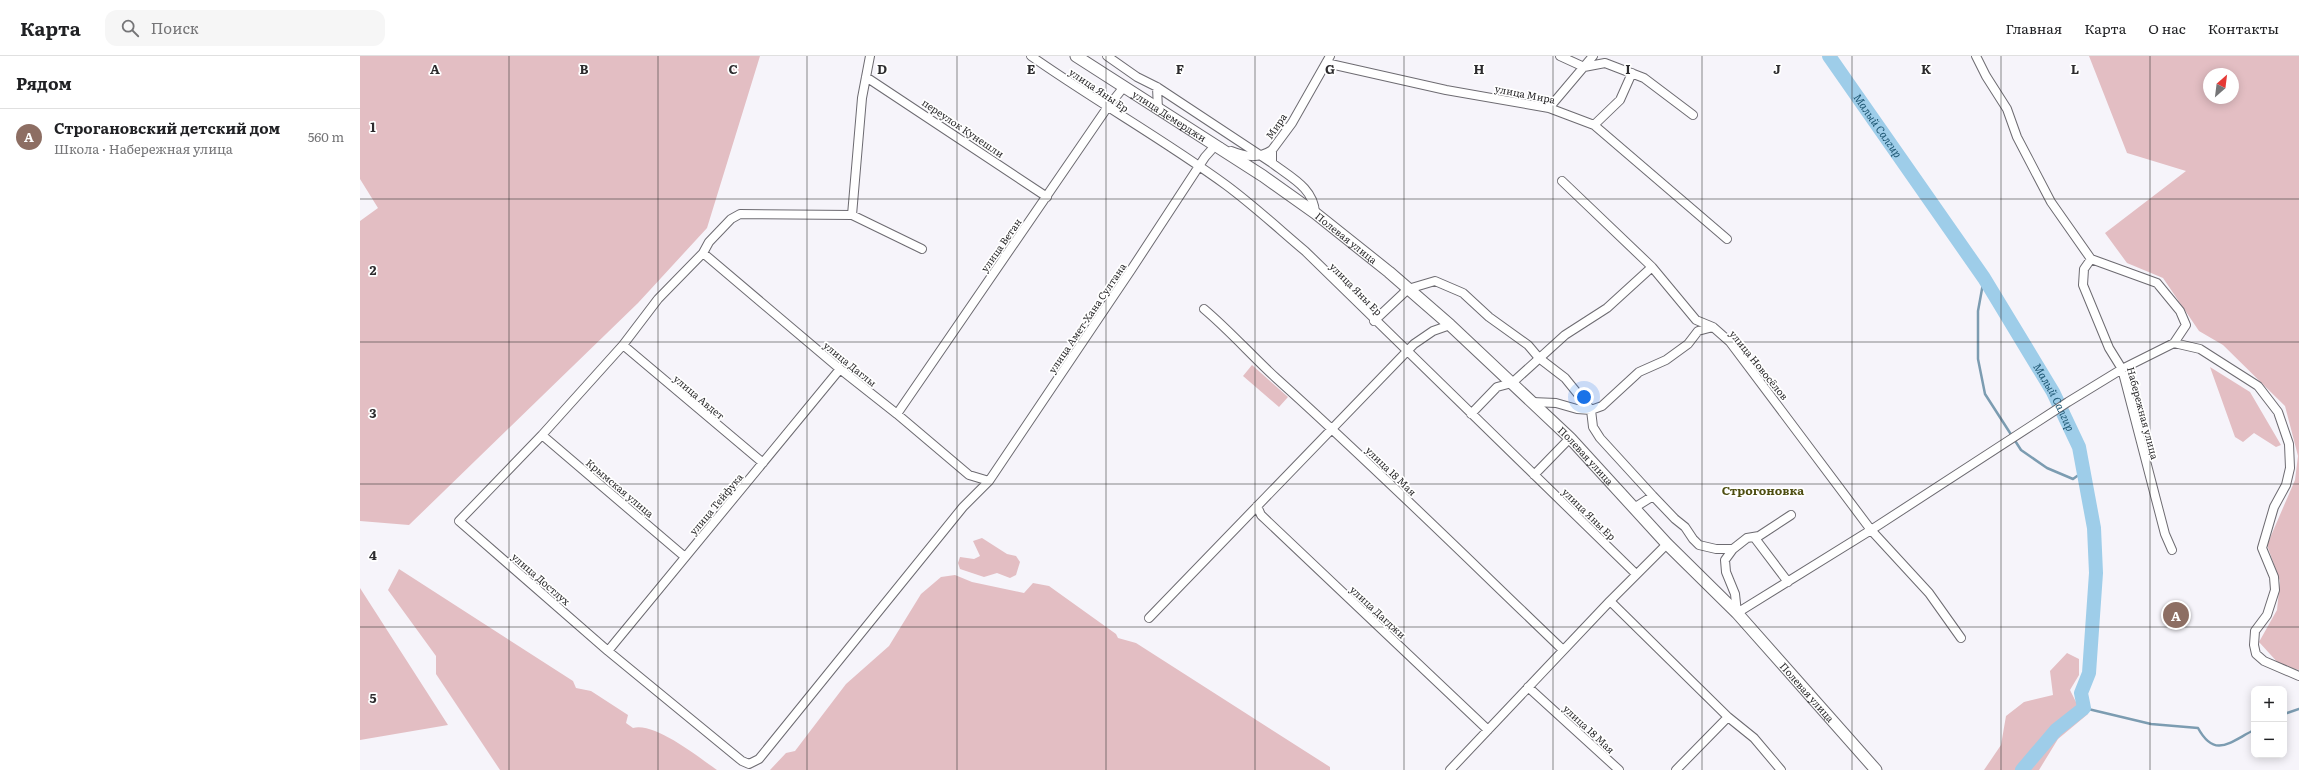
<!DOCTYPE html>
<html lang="ru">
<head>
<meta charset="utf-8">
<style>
  body { margin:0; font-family:Literata,serif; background:#f6f6f6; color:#202124 }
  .controls { position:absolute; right:12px; bottom:12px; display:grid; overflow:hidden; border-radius:8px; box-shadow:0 2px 10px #0003 }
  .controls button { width:36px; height:36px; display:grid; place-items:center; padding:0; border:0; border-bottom:1px solid #e0e0e0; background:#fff; color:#202124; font:20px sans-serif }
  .compass { position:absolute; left:1843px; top:12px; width:36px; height:36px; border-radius:50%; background:#fff; box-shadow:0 2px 10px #0003; rotate:28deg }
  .you { position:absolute; left:1224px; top:341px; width:14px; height:14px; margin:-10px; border:3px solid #fff; border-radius:50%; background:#1a73e8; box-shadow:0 0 0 6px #1a73e833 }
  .badge { display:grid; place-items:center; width:26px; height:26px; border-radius:50%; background:#0f766e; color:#fff; font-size:13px; font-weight:700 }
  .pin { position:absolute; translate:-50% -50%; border:2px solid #fff; box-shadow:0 1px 4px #0006 }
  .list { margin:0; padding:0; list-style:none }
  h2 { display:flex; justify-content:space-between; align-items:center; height:52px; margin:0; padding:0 16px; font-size:17px }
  h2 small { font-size:13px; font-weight:400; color:#757577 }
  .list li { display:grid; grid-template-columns:26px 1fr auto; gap:12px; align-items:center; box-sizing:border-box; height:56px; padding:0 16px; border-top:1px solid #e0e0e0 }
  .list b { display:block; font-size:15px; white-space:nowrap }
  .list p { margin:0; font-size:13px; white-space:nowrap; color:#757577 }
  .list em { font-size:13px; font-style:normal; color:#757577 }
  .icon { flex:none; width:22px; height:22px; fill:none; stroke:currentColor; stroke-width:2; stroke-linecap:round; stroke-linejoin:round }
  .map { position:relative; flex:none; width:1939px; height:714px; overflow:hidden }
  header { display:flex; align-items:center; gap:24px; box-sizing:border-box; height:56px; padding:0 20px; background:#fff; border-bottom:1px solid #e0e0e0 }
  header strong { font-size:19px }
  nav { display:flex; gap:22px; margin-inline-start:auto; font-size:14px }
  .search { width:280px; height:36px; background:#f6f6f6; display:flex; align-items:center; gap:10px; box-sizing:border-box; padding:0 14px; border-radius:12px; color:#757577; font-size:15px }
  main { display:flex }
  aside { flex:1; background:#fff }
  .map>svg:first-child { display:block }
</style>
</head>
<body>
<header>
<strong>Карта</strong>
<div class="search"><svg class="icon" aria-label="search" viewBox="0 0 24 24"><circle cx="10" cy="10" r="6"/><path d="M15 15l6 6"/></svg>Поиск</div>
<nav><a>Главная</a><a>Карта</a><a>О нас</a><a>Контакты</a></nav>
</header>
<main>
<aside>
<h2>Рядом<small></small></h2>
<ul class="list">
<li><span class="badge" style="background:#8d6e63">A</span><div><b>Строгановский детский дом</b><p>Школа · Набережная улица</p></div><em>560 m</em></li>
</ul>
</aside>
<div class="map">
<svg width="1939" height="714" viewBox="0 0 1939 714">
  <rect width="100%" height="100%" fill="#f6f4fa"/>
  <path fill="#e3bec3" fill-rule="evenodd" d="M0 0H400L347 172 278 247 49 469 0 465V165L18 152 0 123Z
    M1729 0H1939V614L1920 609 1899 586 1917 554 1920 525 1907 489 1935 424 1938 400 1925 350 1863 289 1839 275 1803 222 1767 207 1745 177 1826 115 1767 97ZM1849 18H1873V42H1849Z
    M892 309 928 341 919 351 883 320Z
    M1850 311 1890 336 1921 389 1916 391 1894 377 1883 386 1875 381Z
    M622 482 647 498 656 500 660 506 656 519 650 522 637 517 624 521 600 513 598 507 600 501 614 503 620 500 613 485Z
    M39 513 213 625 216 632 231 635 268 659 266 667 273 672C295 666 338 701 357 714H140L76 618V600L28 534Z
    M595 519 612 526 664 537 673 527 689 530 756 578 758 582 776 587 970 711V714H410L426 697 435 695 486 628 529 590 561 538 581 521Z
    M0 532 88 669 0 684Z
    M1707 597 1719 603V619L1710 634 1716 646 1728 658 1698 683 1679 714H1624L1641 689 1646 660 1664 646 1693 639 1690 615Z"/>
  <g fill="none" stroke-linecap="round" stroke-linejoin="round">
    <path stroke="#7c9cb1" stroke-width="2.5" d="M1624 222 1618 255V303L1625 338 1661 394 1687 412 1713 423 1724 415
      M1724 652 1791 668 1838 672C1855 703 1870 686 1894 674
      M1924 658 1939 653"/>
    <path stroke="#9ecde9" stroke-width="14" id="s1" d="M1469 0 1624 222 1693 336 1719 391 1734 472 1736 517 1729 617 1721 637 1724 652 1696 674 1662 714"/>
    <defs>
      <path id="street" d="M671 0C735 45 803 83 866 129 893 149 919 173 945 195L1276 518
        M747 0 777 21 797 31 912 107
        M1200 0 1224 11 1245 7 1284 22 1333 59
        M1616 0 1626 20 1647 53 1657 81 1691 146 1731 203 1724 213 1723 229 1749 292 1762 313 1805 478 1812 494
        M966 7 1086 34 1189 52 1234 69 1367 183
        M506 21 687 141
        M797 31 798 54
        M1189 52 1233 0
        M1234 69 1260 44 1272 17
        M871 95C886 101 898 103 912 94
        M1202 125 1292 211 1336 264 1353 271 1370 286 1511 474 1569 537 1601 582
        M955 157C954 132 930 121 912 107V94L932 67 970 0
        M492 159 502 42 510 0
        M562 193 492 159 380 158 371 163 349 186 343 197 298 243 263 289 182 379 99 465 248 595 382 705 389 708 399 703 603 451 629 425 771 214 845 101 853 92 860 91
        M343 197 480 313 537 358 609 419 629 425
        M1731 203 1797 227 1820 255 1826 269 1814 287
        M844 253C869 274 891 299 916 322 1014 410 1108 503 1203 594
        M1014 265 1048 233 1075 225 1103 237 1129 261 1168 289 1179 302 1205 322 1231 354 1233 371 1240 382 1293 440 1315 463 1325 471 1333 483 1339 489 1356 493H1373
        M263 289 403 407
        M1172 346 1196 347 1217 353 1231 354 1242 350 1279 316 1306 304 1328 288 1338 275 1353 271
        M537 358 747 52 763 32
        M1111 358 1137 331 1152 327 1205 279 1247 252 1292 211
        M182 379 325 501
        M1174 419 1210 382
        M897 450 901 459 1128 674
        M1274 452 1293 440
        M1431 459 1399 480 1387 482 1373 493 1365 504 1366 516 1375 538 1377 557 1511 474 1708 346 1762 313 1814 287 1840 293 1898 330 1918 356 1929 388 1930 412 1926 429 1914 451 1902 492 1914 521 1915 534 1907 559 1895 575 1894 589 1896 598 1904 605 1939 620
        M1394 481 1428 526
        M1250 545 1368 661 1316 714
        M789 562 1054 288 1073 275 1090 269
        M248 595 480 313
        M1168 631 1259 714
        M1368 661 1394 682 1421 714
        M1090 714 1250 545 1307 488"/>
      <g id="secondary">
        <path id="s2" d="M716 0 903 120 955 157 1029 216 1090 269 1210 382 1307 488 1377 557 1516 714"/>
      </g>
    </defs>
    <use href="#street" stroke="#6d6b71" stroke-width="10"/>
    <use href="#secondary" stroke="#6d6b71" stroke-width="13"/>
    <use href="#street" stroke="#fff" stroke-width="8"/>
    <use href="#secondary" stroke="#fff" stroke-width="11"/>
  </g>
  <path fill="none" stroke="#2c2b2d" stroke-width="1" stroke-opacity="0.55" d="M149 0V714M298 0V714M447 0V714M597 0V714M746 0V714M895 0V714M1044 0V714M1193 0V714M1342 0V714M1492 0V714M1641 0V714M1790 0V714M0 143H1939M0 286H1939M0 428H1939M0 571H1939"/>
  <g text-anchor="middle" stroke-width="3.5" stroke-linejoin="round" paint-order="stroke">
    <g font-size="10" fill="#2c2b2d" stroke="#fff">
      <text transform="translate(739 34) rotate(34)" y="4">улица Яны Ер</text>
      <text transform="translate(1165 38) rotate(11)" y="4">улица Мира</text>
      <text dy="4" stroke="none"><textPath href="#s2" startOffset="111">улица Демерджи</textPath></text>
      <text transform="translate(916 70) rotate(-55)" y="4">Мира</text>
      <text transform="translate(603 72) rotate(34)" y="4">переулок Кунешли</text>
      <text dy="4" stroke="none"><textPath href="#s2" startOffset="326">Полевая улица</textPath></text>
      <text transform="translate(641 189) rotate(-55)" y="4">улица Ветан</text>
      <text transform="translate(996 233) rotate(45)" y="4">улица Яны Ер</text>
      <text transform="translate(727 262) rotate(-56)" y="4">улица Амет-Хана Султана</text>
      <text transform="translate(490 308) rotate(39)" y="4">улица Даглы</text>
      <text transform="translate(1399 309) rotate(51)" y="4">улица Новосёлов</text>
      <text transform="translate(339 341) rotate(40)" y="4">улица Авдет</text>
      <text transform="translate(1783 357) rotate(75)" y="4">Набережная улица</text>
      <text dy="4" stroke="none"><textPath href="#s2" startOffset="650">Полевая улица</textPath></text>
      <text transform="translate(1031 415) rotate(44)" y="4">улица 18 Мая</text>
      <text transform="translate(260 432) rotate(40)" y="4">Крымская улица</text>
      <text transform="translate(356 448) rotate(-50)" y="4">улица Тейфука</text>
      <text transform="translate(1229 458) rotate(44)" y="4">улица Яны Ер</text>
      <text transform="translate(181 523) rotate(41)" y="4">улица Достлух</text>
      <text transform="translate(1018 556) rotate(43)" y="4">улица Дагджи</text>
      <text dy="4" stroke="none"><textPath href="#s2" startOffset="974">Полевая улица</textPath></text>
      <text transform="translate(1229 673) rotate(43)" y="4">улица 18 Мая</text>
    </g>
    <g font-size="11" font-style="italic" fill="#1f5874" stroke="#fff">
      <text dy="4" stroke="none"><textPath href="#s1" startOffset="85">Малый Салгир</textPath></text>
      <text dy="4" stroke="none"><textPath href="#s1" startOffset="409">Малый Салгир</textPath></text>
    </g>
    <g font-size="12" font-weight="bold" fill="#4e4e11" stroke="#fff">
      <text x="1403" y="439">Строгоновка</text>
    </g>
  </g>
  <g font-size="13" text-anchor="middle" font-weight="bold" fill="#2c2b2d" stroke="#fff" stroke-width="3.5" stroke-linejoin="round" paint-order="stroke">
    <text x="75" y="18">A</text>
    <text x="224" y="18">B</text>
    <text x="373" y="18">C</text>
    <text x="522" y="18">D</text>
    <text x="671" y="18">E</text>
    <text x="820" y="18">F</text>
    <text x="970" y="18">G</text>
    <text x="1119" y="18">H</text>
    <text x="1268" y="18">I</text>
    <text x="1417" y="18">J</text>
    <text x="1566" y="18">K</text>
    <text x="1715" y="18">L</text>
    <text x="13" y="76">1</text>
    <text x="13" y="219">2</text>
    <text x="13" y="362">3</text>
    <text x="13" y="504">4</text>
    <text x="13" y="647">5</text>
  </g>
</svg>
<div class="controls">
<button>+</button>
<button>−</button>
</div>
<svg class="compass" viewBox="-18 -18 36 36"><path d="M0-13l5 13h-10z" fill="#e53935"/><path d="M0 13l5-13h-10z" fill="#757577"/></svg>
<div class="you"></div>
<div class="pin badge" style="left:1816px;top:559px;background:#8d6e63">A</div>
</div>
</main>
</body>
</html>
